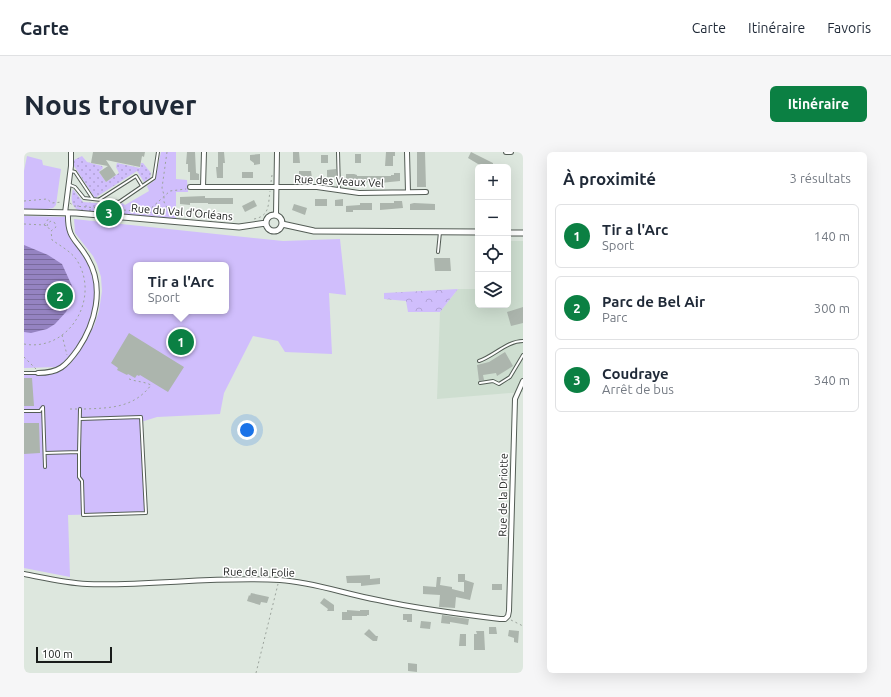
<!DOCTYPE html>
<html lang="fr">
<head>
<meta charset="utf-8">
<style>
  body { margin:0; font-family:Ubuntu,sans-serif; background:#f6f6f7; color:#1f2937 }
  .controls { position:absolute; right:12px; top:12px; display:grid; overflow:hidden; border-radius:6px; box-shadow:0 4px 16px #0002 }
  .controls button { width:36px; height:36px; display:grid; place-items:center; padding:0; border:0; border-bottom:1px solid #e0e1e3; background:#fff; color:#1f2937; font:20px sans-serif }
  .scale { position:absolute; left:12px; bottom:10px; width:76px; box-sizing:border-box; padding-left:4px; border:2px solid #191c1a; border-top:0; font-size:11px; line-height:14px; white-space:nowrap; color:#191c1a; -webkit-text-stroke:3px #fff; paint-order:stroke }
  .you { position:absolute; left:223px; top:278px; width:14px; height:14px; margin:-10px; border:3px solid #fff; border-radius:50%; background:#1a73e8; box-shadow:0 0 0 6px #1a73e833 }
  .badge { display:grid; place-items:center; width:26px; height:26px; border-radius:50%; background:#0b8043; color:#fff; font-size:13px; font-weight:700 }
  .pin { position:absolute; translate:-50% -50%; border:2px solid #fff; box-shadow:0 1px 4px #0006 }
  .popup { position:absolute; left:109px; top:110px; width:96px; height:52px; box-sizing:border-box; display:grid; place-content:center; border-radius:6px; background:#fff; filter:drop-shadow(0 1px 3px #0005); font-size:13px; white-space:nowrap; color:#747a83 }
  .popup b { font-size:15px; color:#1f2937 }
  .popup::after { content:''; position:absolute; left:50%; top:100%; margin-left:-8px; border:8px solid transparent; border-top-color:#fff }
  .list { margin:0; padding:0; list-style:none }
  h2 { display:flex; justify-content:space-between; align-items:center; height:52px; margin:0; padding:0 16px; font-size:17px }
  h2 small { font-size:13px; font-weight:400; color:#747a83 }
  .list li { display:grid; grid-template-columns:26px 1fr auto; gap:12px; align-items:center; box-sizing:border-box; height:64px; margin:0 8px 8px; padding:0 8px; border:1px solid #e0e1e3; border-radius:6px }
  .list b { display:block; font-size:15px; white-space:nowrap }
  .list p { margin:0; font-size:13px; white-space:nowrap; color:#747a83 }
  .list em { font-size:13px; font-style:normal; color:#747a83 }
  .icon { flex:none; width:22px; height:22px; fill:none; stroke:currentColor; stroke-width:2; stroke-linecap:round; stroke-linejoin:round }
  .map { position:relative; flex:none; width:499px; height:521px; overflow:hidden; border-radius:6px }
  header { display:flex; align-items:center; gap:24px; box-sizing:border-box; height:56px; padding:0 20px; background:#fff; border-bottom:1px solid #e0e1e3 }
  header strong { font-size:19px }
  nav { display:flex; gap:22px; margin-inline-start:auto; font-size:14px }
  .intro { display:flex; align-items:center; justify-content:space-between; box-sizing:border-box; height:96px; padding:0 24px }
  h1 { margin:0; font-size:28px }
  .button { padding:10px 18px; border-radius:6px; background:#0b8043; color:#fff; font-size:14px; font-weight:700 }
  main { display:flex; gap:24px; padding:0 24px }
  aside { flex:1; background:#fff; border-radius:6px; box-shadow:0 4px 16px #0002 }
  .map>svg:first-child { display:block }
</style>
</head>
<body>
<header>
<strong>Carte</strong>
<nav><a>Carte</a><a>Itinéraire</a><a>Favoris</a></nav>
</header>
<div class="intro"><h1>Nous trouver</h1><a class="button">Itinéraire</a></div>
<main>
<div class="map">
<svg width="499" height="521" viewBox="0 0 499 521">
  <defs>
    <pattern id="grass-dots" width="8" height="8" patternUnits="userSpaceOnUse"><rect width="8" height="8" fill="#d0befc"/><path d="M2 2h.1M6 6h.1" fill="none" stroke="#b2a3d7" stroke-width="1.8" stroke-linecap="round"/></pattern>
    <pattern id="forest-crowns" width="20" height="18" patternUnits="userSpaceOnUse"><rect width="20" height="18" fill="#d0befc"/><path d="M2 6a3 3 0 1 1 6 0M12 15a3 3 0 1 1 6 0" fill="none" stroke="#b2a3d7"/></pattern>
    <pattern id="water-rules" width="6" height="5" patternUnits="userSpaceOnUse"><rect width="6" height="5" fill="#9583c1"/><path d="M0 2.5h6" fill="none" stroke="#796a9c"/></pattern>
  </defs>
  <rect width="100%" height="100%" fill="#dde7de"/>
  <path fill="#ceded0" d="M484 89H499V240L413 247 416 160 434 137H454V153H484Z"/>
  <path fill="url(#grass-dots)" d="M58 4 63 10 78 14 79 16 75 20 82 30 95 21 92 15 93 11 116 16 117 11H119L127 21 126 26 120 30 113 19 71 46 50 14V8Z
    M49 37 59 50 96 53 98 51 101 53 100 63H96V61L83 60 82 62C72 61 50 63 48 50 47 46 48 41 49 37Z"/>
  <path fill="url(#forest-crowns)" d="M434 137 416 160H384L382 149 360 147V141Z"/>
  <path fill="#d0befc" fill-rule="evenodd" d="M137 0H152V27L163 28 164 40H152V67L100 63 101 53 125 39 123 34 131 28Z
    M3 4 18 8 19 13 37 17 32 53 29 56 18 58H0V19Z
    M0 64 44 65V76L69 120 72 147 61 185 46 208 33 215 0 216Z
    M50 67 259 89 316 87 322 143 305 141 308 202 261 200 254 189 229 184 200 241 196 262 133 265 117 270 122 361 44 363 46 425 0 416V223H25L46 212 57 197 70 174 75 159 78 139 77 125 73 112 69 104 51 81ZM112 113H202V159H112Z"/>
  <path fill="url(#water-rules)" d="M0 93 24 103 38 112 48 134 49 140 48 148 42 160 31 172 23 177 7 181 0 180Z"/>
  <path fill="#acb5ad" d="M69 0H121L120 5 118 4 116 15 82 8 92 23 82 30 75 20 84 14 67 11Z
    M163 0H171L172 21 175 22V28H166V20H164V12H162Z
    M194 0H200L201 11H199V26H193L192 15H194Z
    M269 0H275L276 11H269Z
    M362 0H371V4H369V14H361Z
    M393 0H401L402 35H393Z
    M447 0 469 11V15H459L444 6Z
    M236 2V12L230 13V11L226 8V3Z
    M331 2H337V11H331Z
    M297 3H304V11H297Z
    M312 17V25H303V18Z
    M275 19H287L288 26H275Z
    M218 20H229V26H218Z
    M370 21H376V29L356 31 339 30V29H322V22H330L333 23V24H367V23H370Z
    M181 44V46H209V52H184V51H166V53L156 52V45Z
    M291 47H303V54H291Z
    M319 47V54H311V48Z
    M230 48 233 54 221 60 218 54Z
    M370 49H378L379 56 356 58V51H370Z
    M336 51H348V58H329V60H322V54L336 53Z
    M390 51 411 52V58H386V52Z
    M270 52 283 56 281 63 268 58Z
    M410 106H426L427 119H411Z
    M499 155V171L487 174 483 160Z
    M105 181 160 215 144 240 116 223 115 224 113 223 111 226 104 222 103 223 93 218 94 216 87 211Z
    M481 200 489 214 473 224 472 221 459 223 460 228 455 229 453 213 465 210Z
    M0 226H8L10 254H0Z
    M0 271H15L16 301 0 302Z
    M434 422H441V428L450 431 446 448 432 445 431 456 415 455 416 443 399 442V434L412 435 413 425H417L416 433 428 435V437L440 440V430H434Z
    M346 423V427L356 426V432L337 434V431H323L322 424Z
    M468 432H478V438H468Z
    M227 441 245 445 243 451 237 450 236 453 223 449 225 443 226 444Z
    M300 446 310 453V459H303L304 457 296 451Z
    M323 458 336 459V458H345V463H343V464H328V468H318V460H323Z
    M379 462H388V470H383V468H379Z
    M418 463 445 467 444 473 426 470V472L417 471Z
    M397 469 407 470 406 477 396 476Z
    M465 475H472L473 482H465Z
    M345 477 352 484H354L353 489H349L340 482Z
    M485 478 495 479 494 491 490 490V486L484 484Z
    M452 479H460L461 498H450V482H453Z
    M436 482H442V494H435Z
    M384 511 393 512V520L384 519Z"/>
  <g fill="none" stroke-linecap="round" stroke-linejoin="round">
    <defs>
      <path id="service" d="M314 0 315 38
        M47 19 51 20 69 47
        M46 33 51 35 60 46 95 50 130 26 134 0
        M76 47 112 24 118 34
        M414 100 416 80
        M455 209C470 204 483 189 499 189
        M0 221H14
        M456 231 469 229 475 232 486 225 499 203
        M19 255 21 315
        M0 259H16L18 256
        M55 300 56 257
        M21 301 55 300V325L58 329 59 363 122 361 117 265 56 267"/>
      <path id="minor" d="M383 0 384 40
        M482 0H487
        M166 35H293L335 41 402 40
        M179 35 180 0
        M41 61 47 14V0
        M252 62 253 0
        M14 221C35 221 42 214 54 197 71 172 81 136 64 107 53 87 43 88 44 61
        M0 422C21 426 42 431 63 432 127 434 192 424 256 428 289 430 321 442 354 448 394 457 435 462 476 467H481L484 464 485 459 491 247 499 229"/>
      <path id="tertiary" d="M0 60 52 61 215 75 242 71
        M242 71a8 8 0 1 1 16 0a8 8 0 1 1-16 0Z
        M258 72 290 79 454 80
        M484 81H499"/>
    </defs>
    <use href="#service" stroke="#545d56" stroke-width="4"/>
    <use href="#minor" stroke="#545d56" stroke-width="6"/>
    <use href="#tertiary" stroke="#545d56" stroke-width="7"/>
    <path stroke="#9ba39c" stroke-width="1" stroke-dasharray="2 3" stroke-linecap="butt" d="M143 0 138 36 140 43V50L147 63
      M247 30 248 23
      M0 49 23 47 28 51 38 50
      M46 51 50 54 124 60 139 63
      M124 59 146 39 162 37
      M230 67C246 64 244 53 246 39
      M0 72 20 73 23 74 27 79
      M20 73 25 66
      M38 183 43 203
      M0 192C43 200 75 150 55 112 50 101 38 95 28 88L27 79 32 75 31 71 27 69 24 71 23 74
      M0 205 12 217
      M46 257H53
      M60 257C86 256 110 256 127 233 119 229 111 230 103 226
      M487 468 499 474
      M232 521 254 432"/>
    <use href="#service" stroke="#fff" stroke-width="2"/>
    <use href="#minor" stroke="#fff" stroke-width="4"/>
    <use href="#tertiary" stroke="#fff" stroke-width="5"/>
  </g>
  <g text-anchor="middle" stroke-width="3" stroke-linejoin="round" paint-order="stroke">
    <g font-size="11" fill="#191c1a" stroke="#fff">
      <text transform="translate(315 29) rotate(3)" y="4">Rue des Veaux Vel</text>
      <text transform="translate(158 60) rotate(5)" y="4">Rue du Val d'Orléans</text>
      <text transform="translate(479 343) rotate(-89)" y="4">Rue de la Driotte</text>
      <text transform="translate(235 420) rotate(1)" y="4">Rue de la Folie</text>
    </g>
  </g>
</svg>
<div class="controls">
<button>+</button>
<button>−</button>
<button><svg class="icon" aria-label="locate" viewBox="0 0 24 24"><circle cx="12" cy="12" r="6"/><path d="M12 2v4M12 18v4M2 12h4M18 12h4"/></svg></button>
<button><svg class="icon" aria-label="layers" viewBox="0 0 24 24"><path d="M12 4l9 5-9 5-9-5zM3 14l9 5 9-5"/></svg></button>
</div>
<div class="scale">100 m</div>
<div class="you"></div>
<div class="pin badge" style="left:157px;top:190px">1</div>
<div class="popup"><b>Tir a l'Arc</b>Sport</div>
<div class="pin badge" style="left:36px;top:144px">2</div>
<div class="pin badge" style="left:85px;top:61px">3</div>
</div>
<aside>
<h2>À proximité<small>3 résultats</small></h2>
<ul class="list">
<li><span class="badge">1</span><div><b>Tir a l'Arc</b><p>Sport</p></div><em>140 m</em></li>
<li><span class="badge">2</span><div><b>Parc de Bel Air</b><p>Parc</p></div><em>300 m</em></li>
<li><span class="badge">3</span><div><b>Coudraye</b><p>Arrêt de bus</p></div><em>340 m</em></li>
</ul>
</aside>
</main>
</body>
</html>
